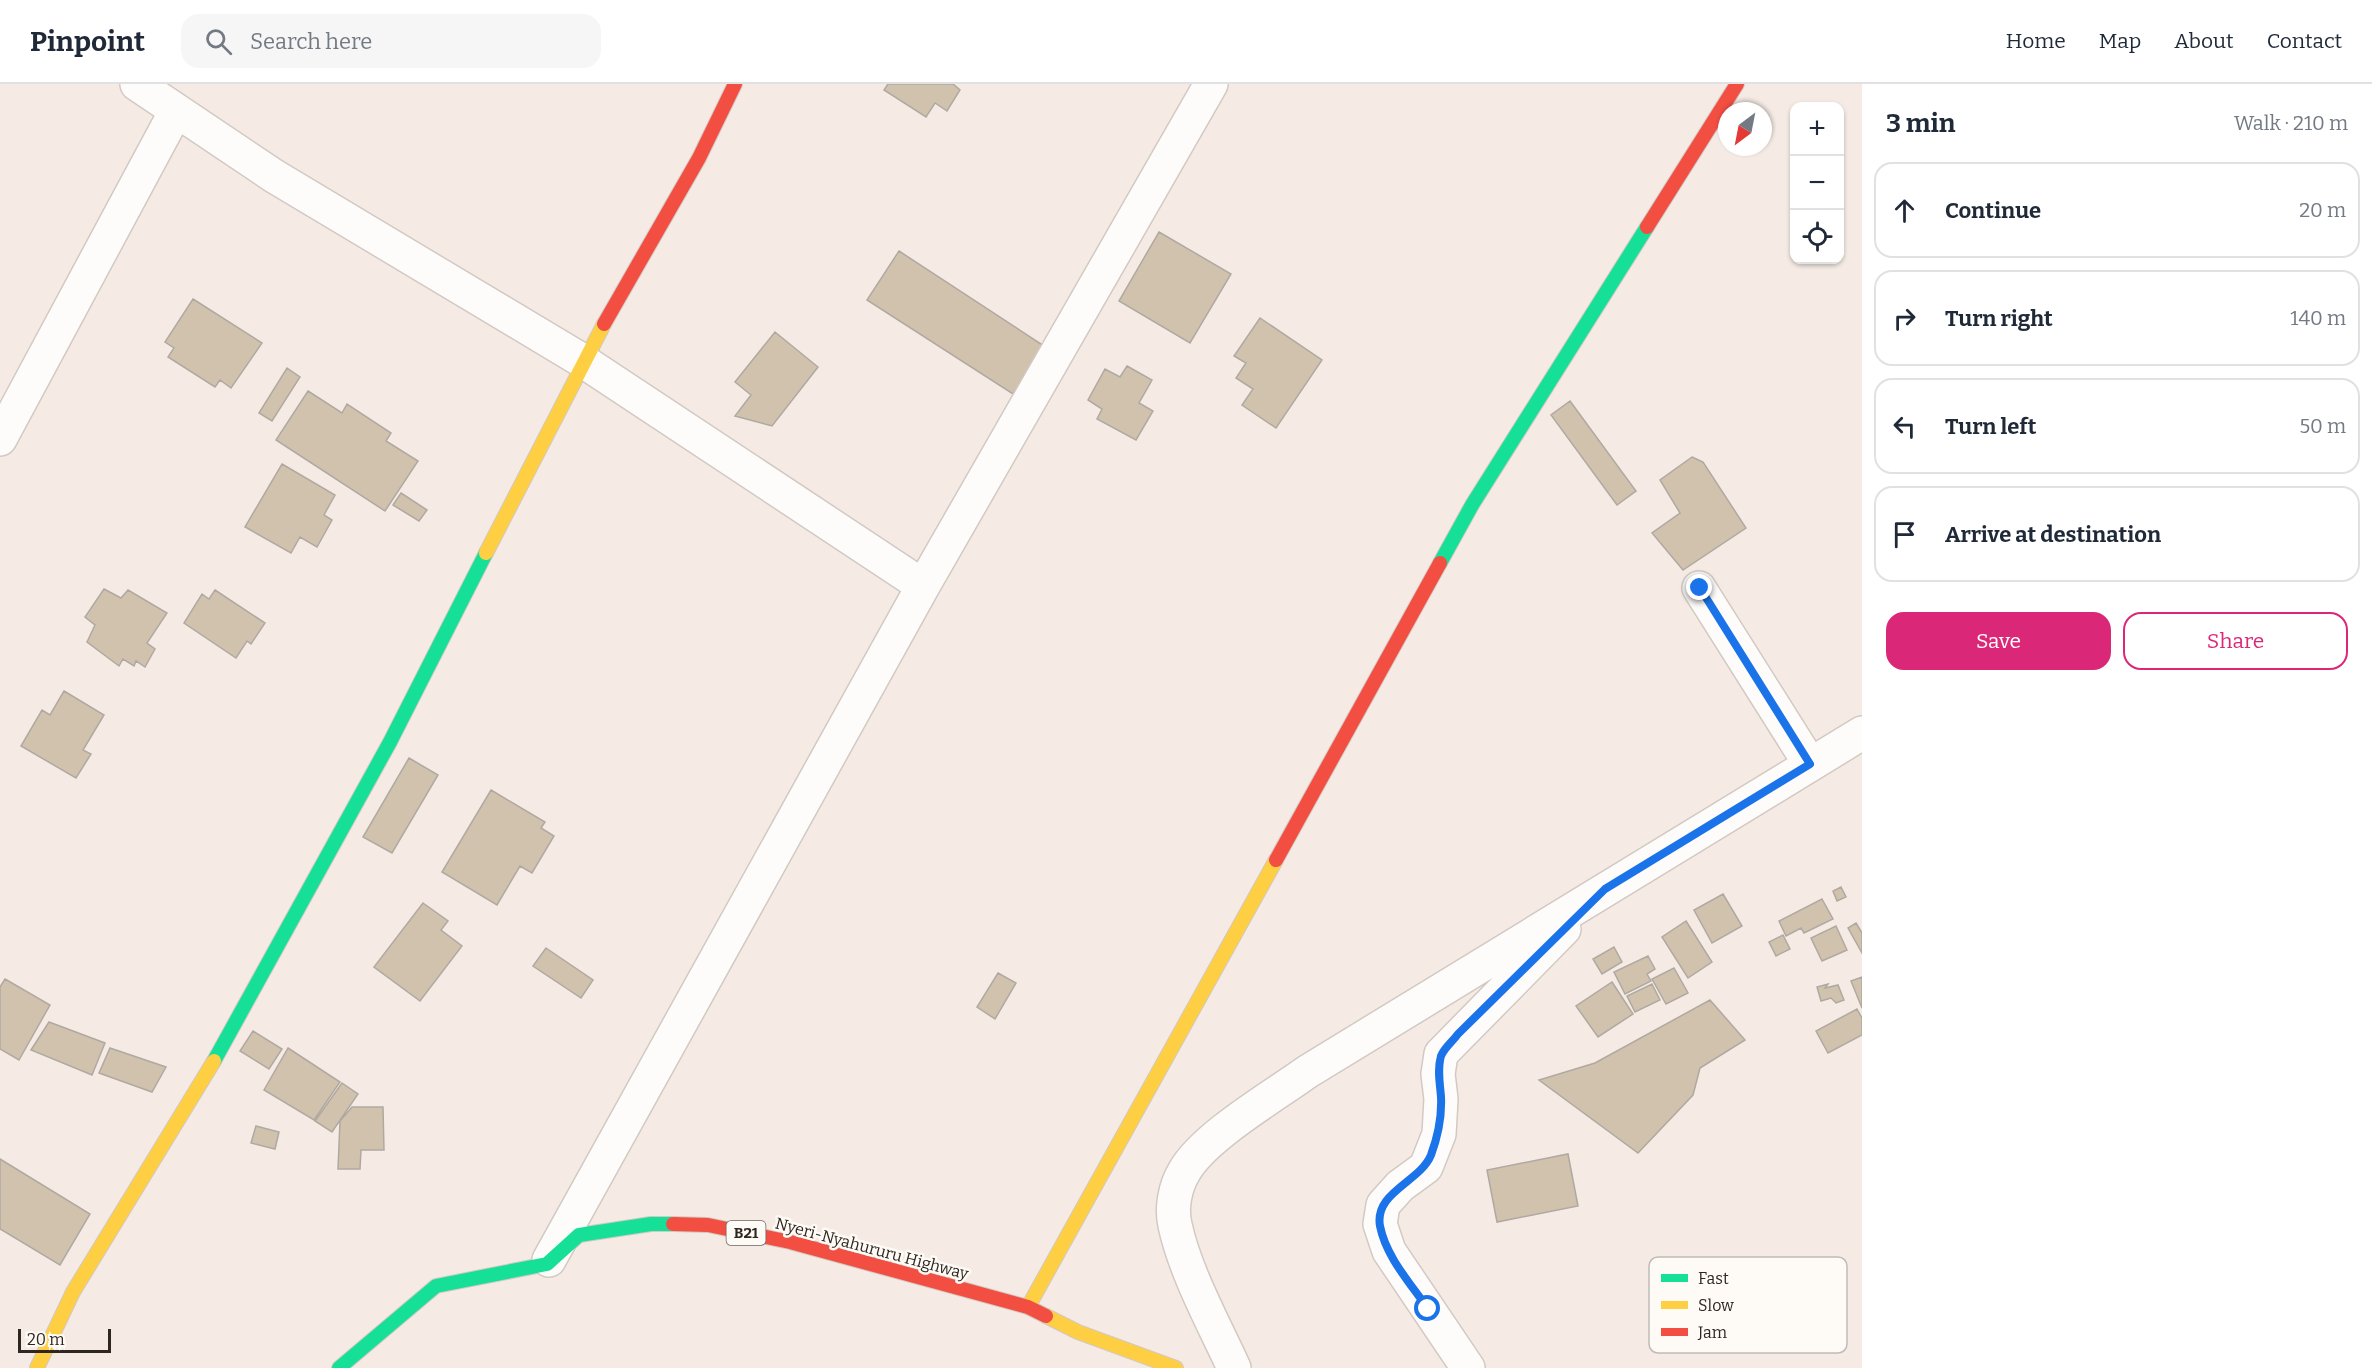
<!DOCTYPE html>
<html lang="en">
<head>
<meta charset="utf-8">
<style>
  body { margin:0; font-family:Bitter,serif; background:#f6f6f7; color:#1f2937 }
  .controls { position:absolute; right:18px; top:18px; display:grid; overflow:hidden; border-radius:12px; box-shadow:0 2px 4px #0004 }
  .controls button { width:54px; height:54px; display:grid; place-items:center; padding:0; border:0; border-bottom:2px solid #e0e1e3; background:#fff; color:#1f2937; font:30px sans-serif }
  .compass { position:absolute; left:1718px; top:18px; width:54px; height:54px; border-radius:50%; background:#fff; box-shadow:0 2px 4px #0004; rotate:212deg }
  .scale { position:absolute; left:18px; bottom:15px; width:93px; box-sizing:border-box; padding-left:6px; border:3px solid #2e2620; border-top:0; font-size:16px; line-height:21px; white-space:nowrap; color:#2e2620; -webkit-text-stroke:4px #fefaf6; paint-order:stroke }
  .stop { position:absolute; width:18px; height:18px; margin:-14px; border:4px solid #1a73e8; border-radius:50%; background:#fff }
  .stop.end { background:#1a73e8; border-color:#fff; box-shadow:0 2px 6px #0008 }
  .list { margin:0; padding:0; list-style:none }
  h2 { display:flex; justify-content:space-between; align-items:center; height:78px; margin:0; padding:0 24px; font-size:26px }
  h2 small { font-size:20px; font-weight:400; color:#747a83 }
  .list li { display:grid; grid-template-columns:39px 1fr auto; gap:18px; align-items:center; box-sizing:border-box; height:96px; margin:0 12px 12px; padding:0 12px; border:2px solid #e0e1e3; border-radius:18px }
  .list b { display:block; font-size:22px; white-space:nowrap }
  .list em { font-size:20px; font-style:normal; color:#747a83 }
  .actions { display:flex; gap:12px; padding:18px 24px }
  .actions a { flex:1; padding:14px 0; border:2px solid #db2777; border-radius:18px; text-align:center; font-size:21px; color:#db2777 }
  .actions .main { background:#db2777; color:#fff }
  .icon { flex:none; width:33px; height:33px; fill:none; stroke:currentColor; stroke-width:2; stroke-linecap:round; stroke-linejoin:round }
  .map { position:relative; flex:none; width:1862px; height:1284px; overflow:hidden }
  header { display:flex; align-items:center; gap:36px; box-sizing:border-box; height:84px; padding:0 30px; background:#fff; border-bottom:2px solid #e0e1e3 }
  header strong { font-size:28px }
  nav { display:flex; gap:33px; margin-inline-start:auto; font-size:21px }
  .search { width:420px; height:54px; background:#f6f6f7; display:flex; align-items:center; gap:15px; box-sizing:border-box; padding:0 21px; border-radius:18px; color:#747a83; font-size:22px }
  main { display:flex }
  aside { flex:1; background:#fff }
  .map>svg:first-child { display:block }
</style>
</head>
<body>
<header>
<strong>Pinpoint</strong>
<div class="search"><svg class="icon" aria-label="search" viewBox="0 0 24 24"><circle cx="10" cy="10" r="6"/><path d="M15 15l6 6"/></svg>Search here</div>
<nav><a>Home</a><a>Map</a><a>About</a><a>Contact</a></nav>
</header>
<main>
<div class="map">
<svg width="1862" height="1284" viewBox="0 0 1862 1284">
  <rect width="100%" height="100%" fill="#f5ebe4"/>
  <path fill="#d0c2ac" stroke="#b0a9a2" stroke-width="1.5" d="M888 0H953L960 6 947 27 935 19 926 33 884 6Z
    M1159 148 1231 190 1190 259 1119 217Z
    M899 167 1044 262 1013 310 867 216Z
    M193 215 262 259 231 304 220 296 215 303 168 273 174 264 165 258Z
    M1260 234 1322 276 1276 344 1242 321 1253 305 1236 294 1246 279 1234 272Z
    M775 248 818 283 772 342 735 332 751 311 735 298Z
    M1127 282 1152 296 1139 319 1153 327 1136 356 1097 335 1102 325 1088 316 1105 285 1120 293Z
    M287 284 300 293 272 337 259 329Z
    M308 307 342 329 347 320 391 349 386 357 418 377 385 427 276 356Z
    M1570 317 1636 407 1617 421 1551 331Z
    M1692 373 1703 378 1746 444 1683 486 1652 449 1680 429 1660 396Z
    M282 380 335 411 324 431 332 436 317 463 300 453 291 469 245 443Z
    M401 409 427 426 419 437 393 421Z
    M104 505 121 514 128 506 167 529 147 559 155 565 145 583 136 577 134 582 123 575 119 582 87 558 95 541 85 533Z
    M215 506 265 539 251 560 247 557 236 574 184 539 202 510 209 515Z
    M64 607 104 631 83 666 91 670 76 694 21 662 42 626 50 631Z
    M409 674 438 691 392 769 363 753Z
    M491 706 545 738 541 744 554 752 532 789 520 782 497 821 442 788Z
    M1841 803 1846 813 1837 817 1833 807Z
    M1723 810 1742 842 1712 859 1694 826Z
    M1822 815 1833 835 1804 849 1801 844 1786 852 1779 837Z
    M423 819 448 837 441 846 462 862 420 917 374 883Z
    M1686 837 1712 878 1688 894 1662 853Z
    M1856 839 1862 849V869L1848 844Z
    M1836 842 1847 866 1822 877 1811 854Z
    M1783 851 1790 865 1776 872 1769 858Z
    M1614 863 1622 878 1602 890 1593 875Z
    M546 864 593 896 581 914 533 882Z
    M1648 872 1655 885 1647 890 1651 897 1625 910 1614 888Z
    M1674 884 1688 909 1666 920 1652 895Z
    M998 889 1016 899 995 935 977 923Z
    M1862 893V924L1851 897Z
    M5 895 50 921 19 976 0 965V903Z
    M1612 898 1633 930 1598 953 1576 922Z
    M1652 900 1660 916 1635 928 1627 912Z
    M1828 900 1825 904 1838 901 1844 916 1836 919 1831 914 1821 917 1817 903Z
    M1710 916 1745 956 1700 984 1693 1011 1638 1069 1539 996 1595 979Z
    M1857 925 1862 934V951L1828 969 1816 947Z
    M49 938 105 959 92 991 31 966Z
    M253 947 282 965 269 985 240 967Z
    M110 964 166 983 152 1008 99 989Z
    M288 964 340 998 314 1036 264 1006Z
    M342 999 358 1010 332 1048 315 1037Z
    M352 1023H383L384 1066H361L360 1085H338L340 1037Z
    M256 1042 279 1048 275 1065 251 1059Z
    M1568 1070 1578 1122 1497 1138 1487 1086Z
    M0 1075 90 1130 60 1181 0 1145Z"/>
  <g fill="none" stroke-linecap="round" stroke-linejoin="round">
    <defs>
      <path id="street" d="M137 0 274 92 583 277 923 502
        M0 355 176 27
        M1699 504 1810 680
        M549 1176 923 502 1211 0
        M1234 1284C1214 1240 1185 1188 1175 1141 1171 1124 1175 1103 1184 1088 1203 1053 1274 1012 1307 988L1862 649
        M1468 1284 1389 1167 1380 1140 1383 1121 1400 1102 1426 1083 1439 1050 1441 1015 1438 990 1441 970 1564 845"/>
      <path id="fast" d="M1440 479 1472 421 1647 143
        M214 977 390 658 486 469
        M339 1284 436 1202 547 1180 579 1151 651 1140H673"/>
      <path id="slow" d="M486 469 604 240
        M1028 1223 1276 776
        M1046 1232 1078 1248 1176 1284
        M37 1284 73 1208 214 977"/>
      <path id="jam" d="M1647 143 1737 0
        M604 240 699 74 735 0
        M1276 776 1440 479
        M673 1140 708 1141 790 1158 1028 1223 1046 1232"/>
    </defs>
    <use href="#street" stroke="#d2c9c3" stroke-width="36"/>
    <use href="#fast" stroke="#d2c9c3" stroke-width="16"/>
    <use href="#slow" stroke="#d2c9c3" stroke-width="16"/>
    <use href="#jam" stroke="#d2c9c3" stroke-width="16"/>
    <use href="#street" stroke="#fefcfb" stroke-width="33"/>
    <use href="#fast" stroke="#16e098" stroke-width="14"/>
    <use href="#slow" stroke="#ffcf43" stroke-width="14"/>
    <use href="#jam" stroke="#f24e42" stroke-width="14"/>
  </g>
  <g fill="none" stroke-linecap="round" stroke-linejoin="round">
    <path stroke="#1a73e8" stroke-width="8" d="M1428 1225C1411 1200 1386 1173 1380 1142 1374 1108 1420 1098 1431 1071 1438 1052 1442 1034 1441 1013 1440 999 1437 986 1441 972 1444 964 1453 957 1458 950L1605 805 1810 680 1700 504"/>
  </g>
  <g text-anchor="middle" stroke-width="5" stroke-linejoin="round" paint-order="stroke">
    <rect fill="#fefaf6" stroke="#6c6660" stroke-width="1.5" x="726.5" y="1137" width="39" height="24" rx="4.5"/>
    <g font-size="15" font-weight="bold" fill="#2e2620">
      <text x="746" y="1154">B21</text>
    </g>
    <g font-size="16" fill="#2e2620" stroke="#fefaf6">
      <text transform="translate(872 1164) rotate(15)" y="6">Nyeri-Nyahururu Highway</text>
    </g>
  </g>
  <rect x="1649" y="1173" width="198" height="96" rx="9" fill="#fefaf6" stroke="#c0bab6" stroke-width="1.5"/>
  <rect x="1661" y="1190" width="27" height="8" fill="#16e098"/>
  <rect x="1661" y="1217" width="27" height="8" fill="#ffcf43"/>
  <rect x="1661" y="1244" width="27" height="8" fill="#f24e42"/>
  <g font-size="16" fill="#2e2620">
    <text x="1698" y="1200">Fast</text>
    <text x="1698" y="1227">Slow</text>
    <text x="1698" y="1254">Jam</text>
  </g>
</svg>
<div class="controls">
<button>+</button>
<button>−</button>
<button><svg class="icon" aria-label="locate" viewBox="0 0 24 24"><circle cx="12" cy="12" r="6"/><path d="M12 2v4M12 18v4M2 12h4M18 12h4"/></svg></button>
</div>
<svg class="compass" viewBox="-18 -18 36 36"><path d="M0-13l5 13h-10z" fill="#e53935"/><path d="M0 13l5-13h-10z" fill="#747a83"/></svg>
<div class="scale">20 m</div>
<div class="stop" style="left:1428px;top:1225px"></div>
<div class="stop end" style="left:1700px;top:504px"></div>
</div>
<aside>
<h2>3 min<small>Walk · 210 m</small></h2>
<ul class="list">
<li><svg class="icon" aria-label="ahead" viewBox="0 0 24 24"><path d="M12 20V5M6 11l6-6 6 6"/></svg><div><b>Continue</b></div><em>20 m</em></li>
<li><svg class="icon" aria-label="right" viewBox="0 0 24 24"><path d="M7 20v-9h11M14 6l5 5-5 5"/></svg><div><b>Turn right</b></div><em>140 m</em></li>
<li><svg class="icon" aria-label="left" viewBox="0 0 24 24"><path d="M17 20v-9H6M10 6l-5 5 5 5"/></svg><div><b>Turn left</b></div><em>50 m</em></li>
<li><svg class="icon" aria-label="arrive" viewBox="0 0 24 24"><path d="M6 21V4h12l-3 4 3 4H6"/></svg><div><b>Arrive at destination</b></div></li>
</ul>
<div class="actions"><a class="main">Save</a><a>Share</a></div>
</aside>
</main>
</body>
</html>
